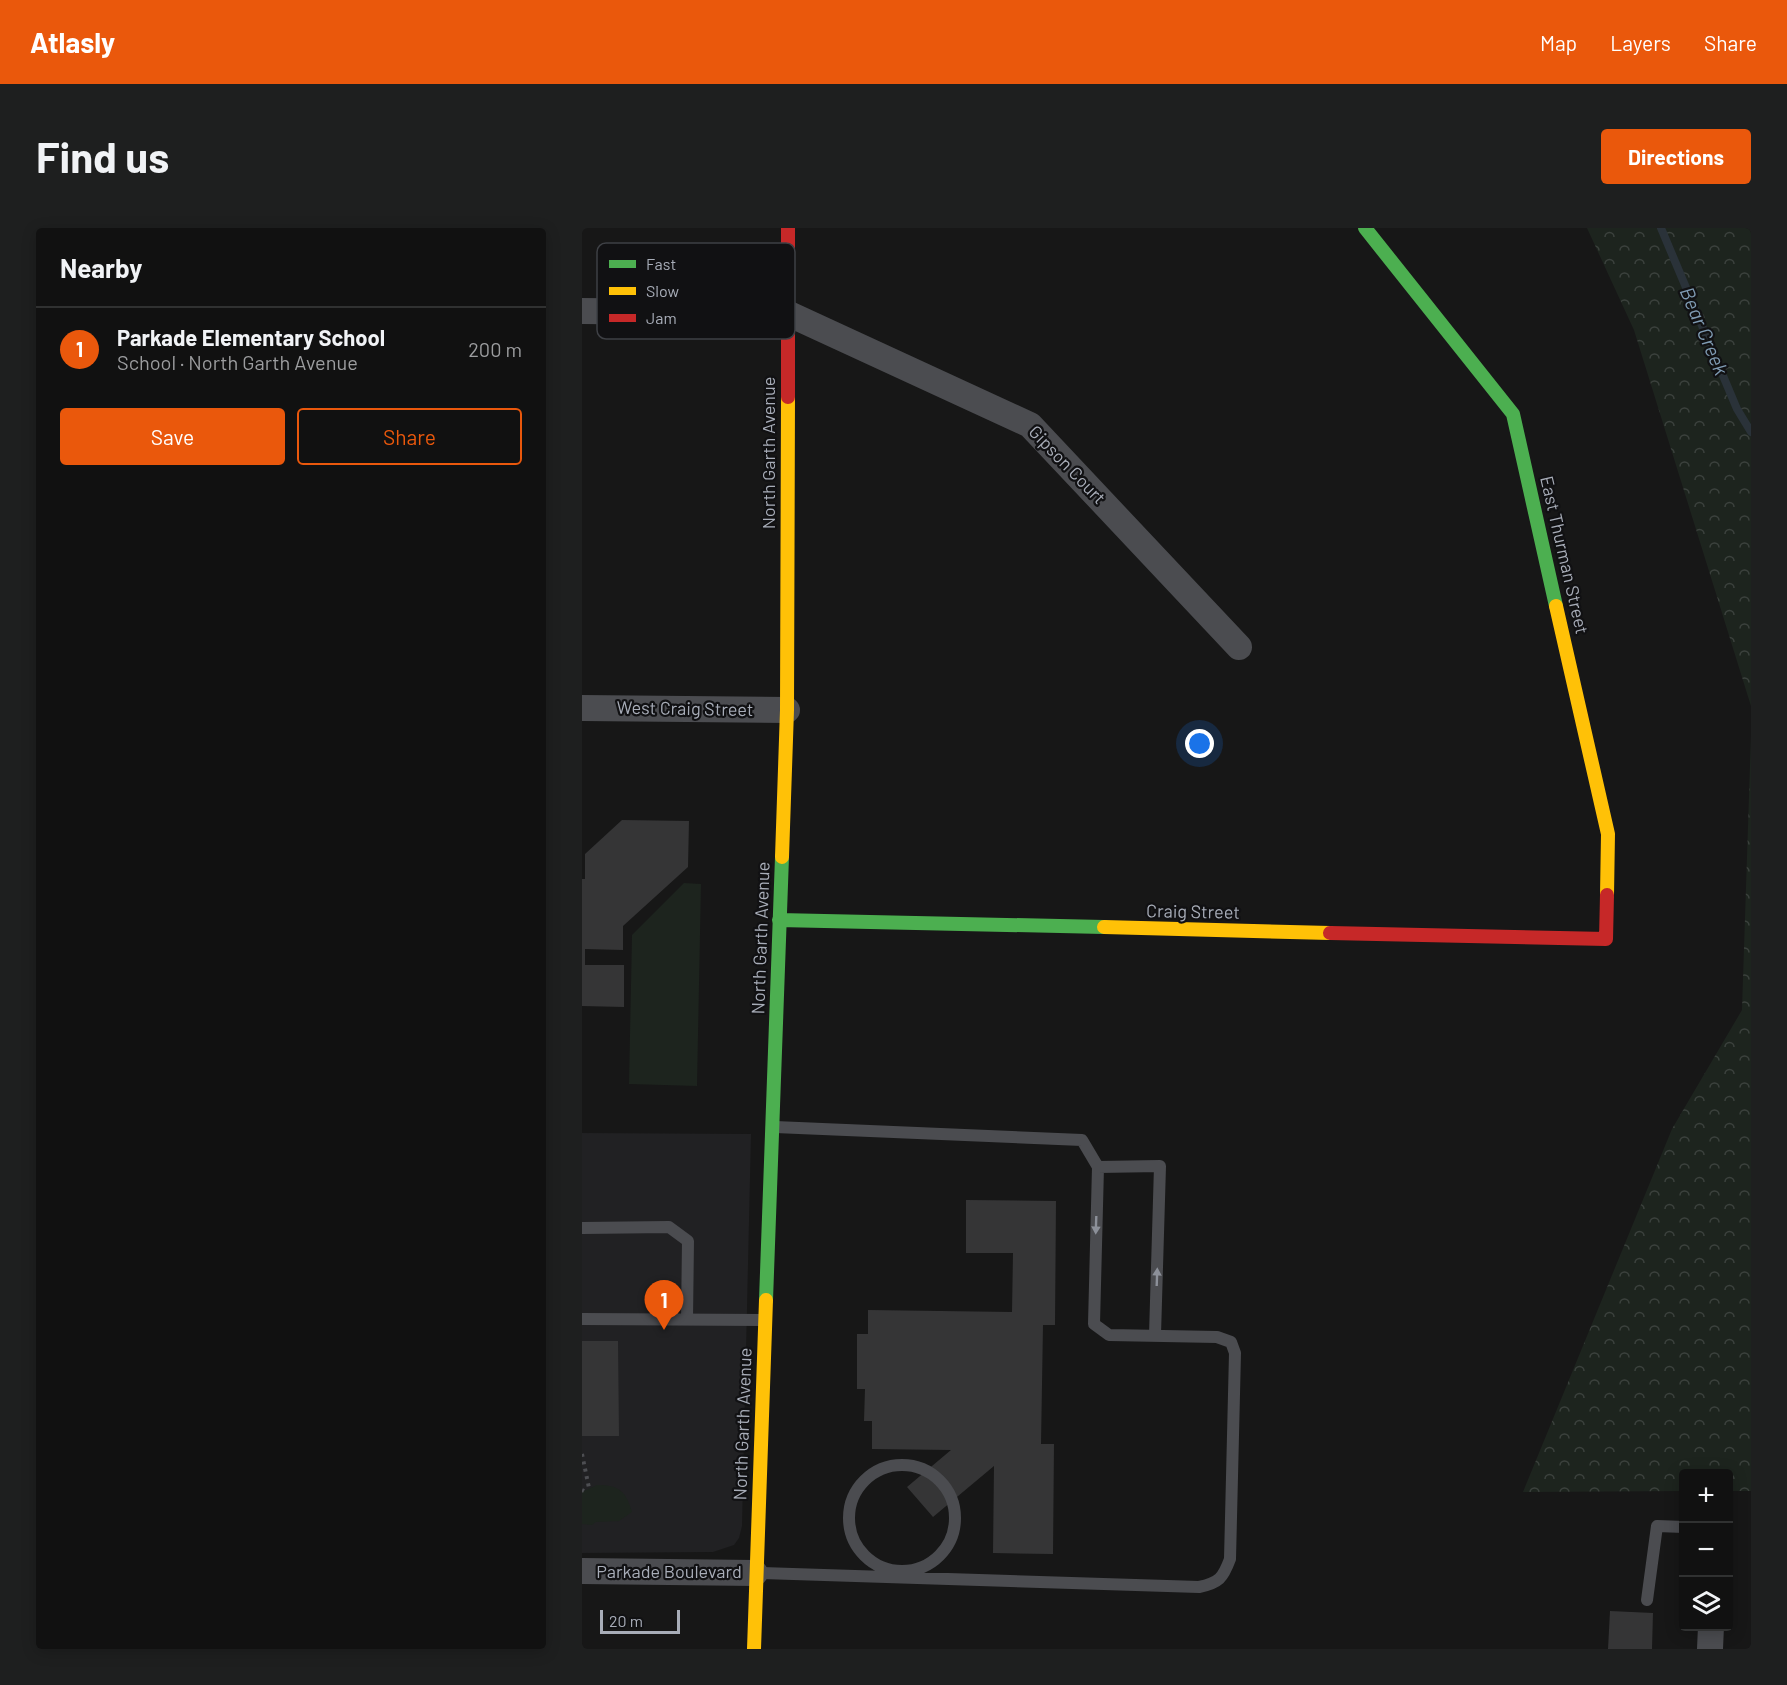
<!DOCTYPE html>
<html lang="en">
<head>
<meta charset="utf-8">
<style>
  body { margin:0; font-family:Barlow,sans-serif; background:#1e1f1f; color:#f1f3f6 }
  .controls { position:absolute; right:18px; bottom:18px; display:grid; overflow:hidden; border-radius:6px; box-shadow:0 3px 15px #0003 }
  .controls button { width:54px; height:54px; display:grid; place-items:center; padding:0; border:0; border-bottom:2px solid #303131; background:#111; color:#f1f3f6; font:30px sans-serif }
  .scale { position:absolute; left:18px; bottom:15px; width:80px; box-sizing:border-box; padding-left:6px; border:3px solid #a8adb8; border-top:0; font-size:16px; line-height:21px; white-space:nowrap; color:#a8adb8; -webkit-text-stroke:4px #111113; paint-order:stroke }
  .you { position:absolute; left:618px; top:516px; width:21px; height:21px; margin:-15px; border:4px solid #fff; border-radius:50%; background:#1a73e8; box-shadow:0 0 0 9px #1a73e833 }
  .badge { display:grid; place-items:center; width:39px; height:39px; border-radius:50%; background:#ea580c; color:#fff; font-size:20px; font-weight:700 }
  .pin { position:absolute; translate:-50% -50px; filter:drop-shadow(0 2px 3px #0008) }
  .pin::after { content:''; position:absolute; top:32px; width:21px; height:18px; background:inherit; clip-path:polygon(0 0,100% 0,50% 100%) }
  .list { margin:0; padding:0; list-style:none }
  h2 { display:flex; justify-content:space-between; align-items:center; height:78px; margin:0; padding:0 24px; font-size:26px }
  h2 small { font-size:20px; font-weight:400; color:#9c9d9f }
  .list li { display:grid; grid-template-columns:39px 1fr auto; gap:18px; align-items:center; box-sizing:border-box; height:84px; padding:0 24px; border-top:2px solid #303131 }
  .list b { display:block; font-size:22px; white-space:nowrap }
  .list p { margin:0; font-size:20px; white-space:nowrap; color:#9c9d9f }
  .list em { font-size:20px; font-style:normal; color:#9c9d9f }
  .actions { display:flex; gap:12px; padding:18px 24px }
  .actions a { flex:1; padding:14px 0; border:2px solid #ea580c; border-radius:6px; text-align:center; font-size:21px; color:#ea580c }
  .actions .main { background:#ea580c; color:#fff }
  .icon { flex:none; width:33px; height:33px; fill:none; stroke:currentColor; stroke-width:2; stroke-linecap:round; stroke-linejoin:round }
  .map { position:relative; flex:none; width:1169px; height:1421px; overflow:hidden; border-radius:6px }
  header { display:flex; align-items:center; gap:36px; box-sizing:border-box; height:84px; padding:0 30px; background:#ea580c; color:#fff }
  header strong { font-size:28px }
  nav { display:flex; gap:33px; margin-inline-start:auto; font-size:21px }
  .intro { display:flex; align-items:center; justify-content:space-between; box-sizing:border-box; height:144px; padding:0 36px }
  h1 { margin:0; font-size:42px }
  .button { padding:15px 27px; border-radius:6px; background:#ea580c; color:#fff; font-size:21px; font-weight:700 }
  main { display:flex; gap:36px; padding:0 36px }
  aside { flex:1; background:#111; border-radius:6px; box-shadow:0 3px 15px #0003 }
  .map>svg:first-child { display:block }
</style>
</head>
<body>
<header>
<strong>Atlasly</strong>
<nav><a>Map</a><a>Layers</a><a>Share</a></nav>
</header>
<div class="intro"><h1>Find us</h1><a class="button">Directions</a></div>
<main>
<aside>
<h2>Nearby<small></small></h2>
<ul class="list">
<li><span class="badge">1</span><div><b>Parkade Elementary School</b><p>School · North Garth Avenue</p></div><em>200 m</em></li>
</ul>
<div class="actions"><a class="main">Save</a><a>Share</a></div>
</aside>
<div class="map">
<svg width="1169" height="1421" viewBox="0 0 1169 1421">
  <defs>
    <pattern id="forest-crowns" width="20" height="18" patternUnits="userSpaceOnUse" patternTransform="scale(1.5)"><rect width="20" height="18" fill="#1d241e"/><path d="M2 6a3 3 0 1 1 6 0M12 15a3 3 0 1 1 6 0" fill="none" stroke="#3b413d"/></pattern>
  </defs>
  <rect width="100%" height="100%" fill="#171717"/>
  <path fill="#212123" d="M0 905 169 906 160 1298 157 1310 152 1317 131 1324 0 1325Z"/>
  <path fill="url(#forest-crowns)" d="M1005 0H1169V478L1052 102Z
    M1169 508V1263H1147L1146 1246H1102L1101 1263 941 1264 1090 901 1160 782Z"/>
  <path fill="#1d241e" d="M102 655 119 656 115 858 47 856 50 707Z
    M15 1257C37 1257 44 1263 50 1284L37 1293 14 1294 10 1297 0 1296V1264Z"/>
  <g fill="none" stroke-linecap="round" stroke-linejoin="round">
    <path stroke="#2a3239" stroke-width="8" d="M1079 0 1155 181 1169 204"/>
  </g>
  <path fill="#353536" d="M40 592 107 593 106 639 41 698V722L3 721V737H42V779L0 778V651H3V626Z
    M384 972 474 973 473 1097H461L459 1216H472L471 1326 411 1325 412 1238 351 1289 325 1259 369 1222 290 1221V1193H282L283 1161H275V1106H286V1082L430 1084 431 1025H384Z
    M0 1113H36L37 1208H0Z
    M1028 1383 1071 1385 1070 1421H1026Z"/>
  <g fill="none" stroke-linecap="round" stroke-linejoin="round">
    <path stroke="#4d4e52" stroke-width="4" stroke-dasharray="3 4.5" stroke-linecap="butt" d="M0 1226 7 1260
      M0 1262 2 1263"/>
    <path stroke="#4b4c50" stroke-width="12" d="M516 939 578 938 573 1107
      M0 1000 87 999 106 1013 105 1091
      M0 1091 181 1092
      M267 1290a53 53 0 1 1 106 0a53 53 0 1 1-106 0Z
      M177 1345 617 1359C637 1355 641 1350 648 1331L653 1125 649 1114 635 1109 527 1107 512 1096 516 939 500 912 193 899
      M1065 1372 1075 1298 1102 1299"/>
    <path stroke="#4b4c50" stroke-width="26" d="M0 83 205 85 448 197 657 419
      M0 480 205 482
      M0 1343 173 1345
      M1128 1421 1129 1398"/>
    <path stroke="#4caf50" stroke-width="14" d="M783 0 931 186 974 378
      M197 692 522 699
      M184 1072 200 629"/>
    <path stroke="#ffc107" stroke-width="14" d="M974 378 1026 606 1025 667
      M200 629 205 482 206 169
      M522 699 748 705
      M172 1421 184 1072"/>
    <path stroke="#c62828" stroke-width="14" d="M206 169V0
      M748 705 1024 711 1025 667"/>
  </g>
  <defs><path id="oneway-solid" d="M-6-.8H1V-3.2L6.5 0L1 3.2V.8H-6Z" transform="scale(1.5)"/></defs>
  <g fill="#8c9099">
    <use href="#oneway-solid" transform="translate(514 997) rotate(92)"/>
    <use href="#oneway-solid" transform="translate(575 1049) rotate(-88)"/>
  </g>
  <g text-anchor="middle" stroke-width="4.5" stroke-linejoin="round" paint-order="stroke">
    <g font-size="18" fill="#a8adb8" stroke="#111113">
      <text transform="translate(187 225) rotate(-90)" y="6">North Garth Avenue</text>
      <text transform="translate(485 237) rotate(46)" y="6">Gipson Court</text>
      <text transform="translate(982 327) rotate(77)" y="6">East Thurman Street</text>
      <text transform="translate(103 481) rotate(1)" y="6">West Craig Street</text>
      <text transform="translate(611 684) rotate(1)" y="6">Craig Street</text>
      <text transform="translate(179 710) rotate(-88)" y="6">North Garth Avenue</text>
      <text transform="translate(161 1196) rotate(-88)" y="6">North Garth Avenue</text>
      <text x="87" y="1350">Parkade Boulevard</text>
    </g>
    <g font-size="20" font-style="italic" fill="#7f9bb3" stroke="#111113">
      <text transform="translate(1122 103) rotate(67)" y="7">Bear Creek</text>
    </g>
  </g>
  <rect x="15" y="15" width="198" height="96" rx="9" fill="#111113" stroke="#3e4045" stroke-width="1.5"/>
  <rect x="27" y="32" width="27" height="8" fill="#4caf50"/>
  <rect x="27" y="59" width="27" height="8" fill="#ffc107"/>
  <rect x="27" y="86" width="27" height="8" fill="#c62828"/>
  <g font-size="16" fill="#a8adb8">
    <text x="64" y="42">Fast</text>
    <text x="64" y="69">Slow</text>
    <text x="64" y="96">Jam</text>
  </g>
</svg>
<div class="controls">
<button>+</button>
<button>−</button>
<button><svg class="icon" aria-label="layers" viewBox="0 0 24 24"><path d="M12 4l9 5-9 5-9-5zM3 14l9 5 9-5"/></svg></button>
</div>
<div class="scale">20 m</div>
<div class="you"></div>
<div class="pin badge" style="left:82px;top:1102px">1</div>
</div>
</main>
</body>
</html>
